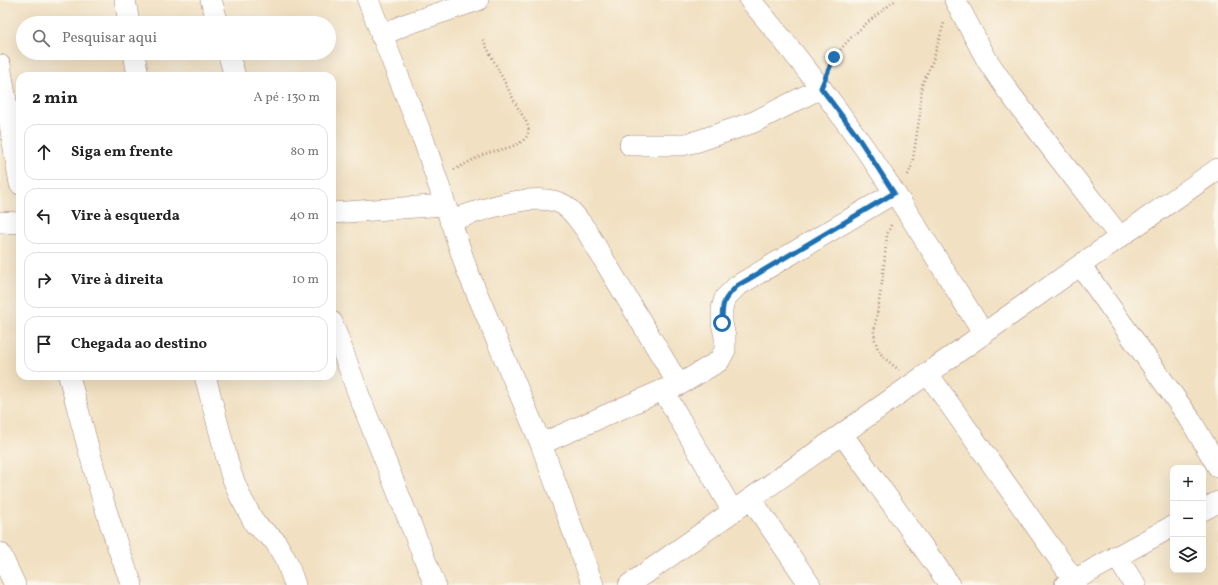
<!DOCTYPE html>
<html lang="pt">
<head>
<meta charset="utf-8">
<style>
  body { margin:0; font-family:Vollkorn,serif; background:#f2f2f2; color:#222 }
  .controls { position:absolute; right:12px; bottom:12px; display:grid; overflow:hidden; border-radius:8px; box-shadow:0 4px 16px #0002 }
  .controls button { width:36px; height:36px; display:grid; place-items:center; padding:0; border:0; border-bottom:1px solid #e0e0e0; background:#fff; color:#222; font:20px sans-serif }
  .stop { position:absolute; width:12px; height:12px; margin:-9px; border:3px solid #1f6fb2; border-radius:50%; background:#fff }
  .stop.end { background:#1f6fb2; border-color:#fff; box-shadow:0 1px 4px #0008 }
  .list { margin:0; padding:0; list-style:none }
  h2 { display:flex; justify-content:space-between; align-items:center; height:52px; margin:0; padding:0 16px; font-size:17px }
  h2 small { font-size:13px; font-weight:400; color:#767676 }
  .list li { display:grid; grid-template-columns:26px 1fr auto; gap:12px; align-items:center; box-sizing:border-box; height:56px; margin:0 8px 8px; padding:0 8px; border:1px solid #e0e0e0; border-radius:12px }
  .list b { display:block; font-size:15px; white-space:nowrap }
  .list em { font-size:13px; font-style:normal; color:#767676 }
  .icon { flex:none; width:22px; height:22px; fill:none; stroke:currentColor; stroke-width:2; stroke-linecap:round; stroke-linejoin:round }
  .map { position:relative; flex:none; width:1218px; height:585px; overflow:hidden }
  .search { position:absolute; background:#fff; box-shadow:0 4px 16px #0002; left:16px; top:16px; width:320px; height:44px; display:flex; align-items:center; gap:10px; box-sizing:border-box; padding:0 14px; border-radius:22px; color:#767676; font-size:15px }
  .panel { position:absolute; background:#fff; box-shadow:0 4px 16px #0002; left:16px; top:72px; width:320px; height:308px; border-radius:12px }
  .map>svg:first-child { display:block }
</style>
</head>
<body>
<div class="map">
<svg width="1218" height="585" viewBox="0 0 1218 585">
  <rect width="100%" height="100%" fill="#fbf7ec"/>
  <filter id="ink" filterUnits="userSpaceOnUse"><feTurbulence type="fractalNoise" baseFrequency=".025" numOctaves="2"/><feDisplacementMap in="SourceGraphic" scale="8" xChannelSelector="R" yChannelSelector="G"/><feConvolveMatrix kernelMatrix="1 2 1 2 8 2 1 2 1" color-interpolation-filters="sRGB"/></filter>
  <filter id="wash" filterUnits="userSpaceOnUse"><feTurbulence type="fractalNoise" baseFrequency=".012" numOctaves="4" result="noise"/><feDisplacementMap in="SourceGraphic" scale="16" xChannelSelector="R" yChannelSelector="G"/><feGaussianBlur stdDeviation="0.9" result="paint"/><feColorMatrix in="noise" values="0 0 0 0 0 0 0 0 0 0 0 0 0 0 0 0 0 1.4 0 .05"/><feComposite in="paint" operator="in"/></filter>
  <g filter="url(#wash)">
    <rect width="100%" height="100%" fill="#f1e0c1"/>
  </g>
  <g filter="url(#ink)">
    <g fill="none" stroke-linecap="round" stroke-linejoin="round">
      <defs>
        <path id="street" d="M125 0 129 23
          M211 0 218 23
          M368 0 424 141 467 270 541 444 593 585
          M750 0C787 44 823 89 856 136 902 200 942 268 984 334
          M955 0 987 60 1008 91 1055 153 1120 237
          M381 36 404 25 478 0
          M134 53 138 76
          M228 53 235 76
          M0 65 20 184
          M630 145H682L698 141 754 122 821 88
          M332 213 444 205
          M450 221C477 211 537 189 564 205 573 211 579 221 586 230L679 385
          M0 222 20 223
          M1081 266 1190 419 1218 467
          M332 322 360 398 435 585
          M928 374 1074 580
          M69 376C88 446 105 517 132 585
          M205 376 231 474 240 496 255 524 275 541 287 562 295 585
          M663 390 733 512
          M842 434 950 585
          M541 444 663 390 679 385 719 361 725 350V337L722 323V308L725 298 737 286 894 193
          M751 499 810 585
          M1203 510 1218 502
          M0 553 15 585
          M1116 556 1135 585
          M629 585 1120 237 1218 169
          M1065 585 1173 526"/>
      </defs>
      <use href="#street" stroke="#9e8076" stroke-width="22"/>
      <path stroke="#9e8076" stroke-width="2.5" stroke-dasharray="1 3" stroke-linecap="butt" d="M830 67C841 41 874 17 896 0
        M454 170C466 164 476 157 488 153 500 149 532 146 528 127 527 121 522 115 519 110L482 38
        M908 175 912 165 920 114 922 85 933 60 944 23
        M891 225 887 235 882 283 874 332 875 340 878 349 883 357 899 370"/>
      <use href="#street" stroke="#fff" stroke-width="21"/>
    </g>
  </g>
  <g fill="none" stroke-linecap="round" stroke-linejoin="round" filter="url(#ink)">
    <path stroke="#1f6fb2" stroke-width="5" d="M722 323C722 302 723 300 737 286L894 193 857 136 821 88 834 57"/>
  </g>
</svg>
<div class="controls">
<button>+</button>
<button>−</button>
<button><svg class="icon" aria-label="layers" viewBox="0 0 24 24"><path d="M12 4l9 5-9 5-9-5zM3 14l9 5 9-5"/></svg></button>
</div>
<div class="stop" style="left:722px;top:323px"></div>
<div class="stop end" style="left:834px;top:57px"></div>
<div class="search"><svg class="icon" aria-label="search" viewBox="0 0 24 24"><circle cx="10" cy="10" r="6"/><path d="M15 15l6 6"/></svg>Pesquisar aqui</div>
<section class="panel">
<h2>2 min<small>A pé · 130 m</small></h2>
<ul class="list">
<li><svg class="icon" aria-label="ahead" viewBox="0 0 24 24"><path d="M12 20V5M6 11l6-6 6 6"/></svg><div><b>Siga em frente</b></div><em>80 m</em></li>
<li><svg class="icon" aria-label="left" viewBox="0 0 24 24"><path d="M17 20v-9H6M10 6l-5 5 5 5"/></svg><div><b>Vire à esquerda</b></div><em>40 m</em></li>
<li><svg class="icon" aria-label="right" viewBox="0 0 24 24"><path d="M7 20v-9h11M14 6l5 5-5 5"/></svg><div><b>Vire à direita</b></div><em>10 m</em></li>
<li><svg class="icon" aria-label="arrive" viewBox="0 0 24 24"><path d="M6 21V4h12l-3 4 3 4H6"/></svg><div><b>Chegada ao destino</b></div></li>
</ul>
</section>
</div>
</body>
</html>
